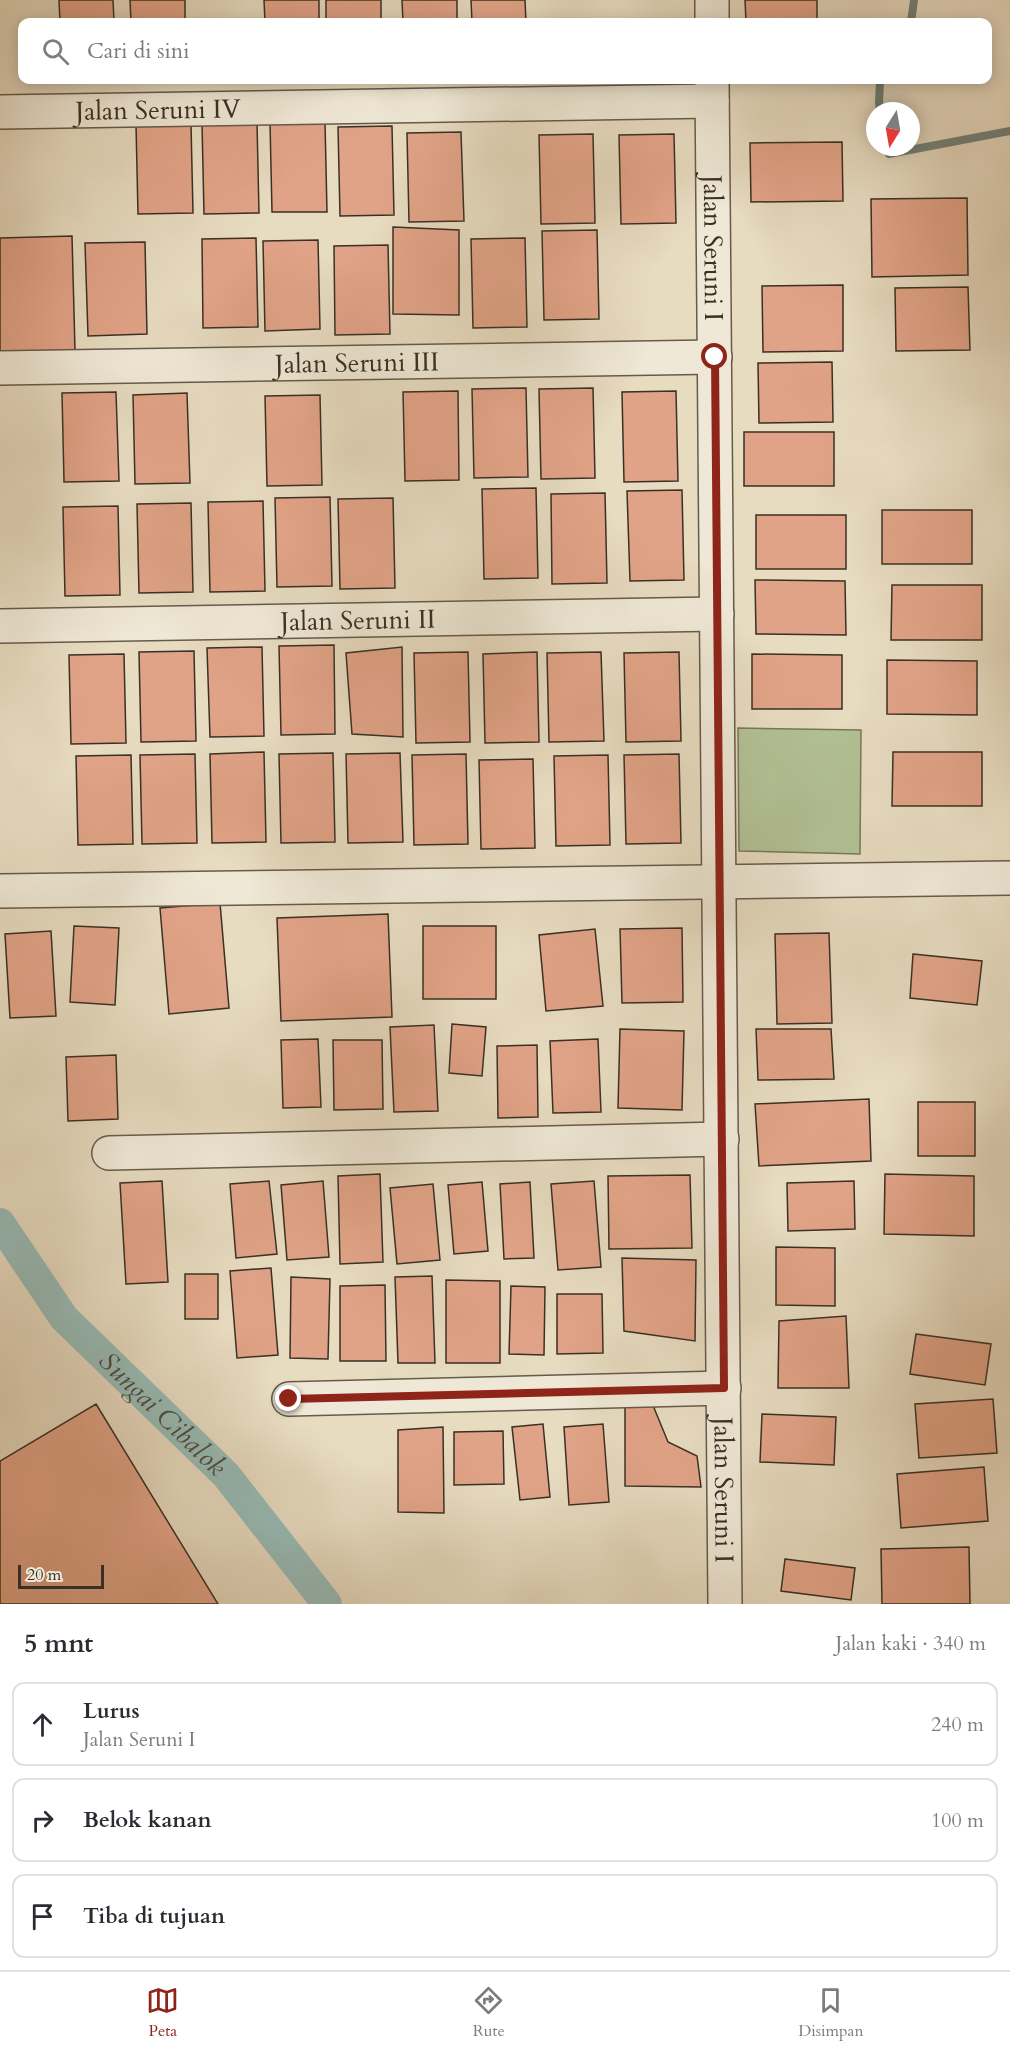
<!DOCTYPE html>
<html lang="id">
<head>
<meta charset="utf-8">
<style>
  body { margin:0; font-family:Cardo,serif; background:#f7f7f7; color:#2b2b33 }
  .compass { position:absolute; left:866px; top:102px; width:54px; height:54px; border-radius:50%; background:#fff; box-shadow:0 3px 15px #0003; rotate:191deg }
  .scale { position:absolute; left:18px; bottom:15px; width:86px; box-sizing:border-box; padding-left:6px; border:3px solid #3a3025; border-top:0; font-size:16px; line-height:21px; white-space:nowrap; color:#3a3025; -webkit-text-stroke:4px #efe8d6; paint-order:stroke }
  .stop { position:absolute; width:18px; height:18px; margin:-14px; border:4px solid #8f2418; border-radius:50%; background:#fff }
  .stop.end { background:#8f2418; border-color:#fff; box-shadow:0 2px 6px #0008 }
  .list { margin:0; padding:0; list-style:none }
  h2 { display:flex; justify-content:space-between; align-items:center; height:78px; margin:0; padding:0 24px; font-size:26px }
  h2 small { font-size:20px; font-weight:400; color:#7c7c81 }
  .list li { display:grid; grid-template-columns:39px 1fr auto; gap:18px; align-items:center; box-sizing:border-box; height:84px; margin:0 12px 12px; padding:0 12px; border:2px solid #e1e1e2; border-radius:12px }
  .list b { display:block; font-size:22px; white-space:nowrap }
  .list p { margin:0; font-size:20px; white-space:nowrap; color:#7c7c81 }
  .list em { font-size:20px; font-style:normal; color:#7c7c81 }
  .icon { flex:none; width:33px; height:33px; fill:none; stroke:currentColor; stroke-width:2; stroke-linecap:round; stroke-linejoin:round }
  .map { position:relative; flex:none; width:1010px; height:1604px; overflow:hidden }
  .search { position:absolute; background:#fff; box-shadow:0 3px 15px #0003; left:18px; right:18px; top:18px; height:66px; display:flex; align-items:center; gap:15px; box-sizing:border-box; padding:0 21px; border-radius:12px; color:#7c7c81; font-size:22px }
  .sheet { height:366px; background:#fff }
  nav { display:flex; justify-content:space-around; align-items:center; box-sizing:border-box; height:84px; border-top:2px solid #e1e1e2; background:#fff; font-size:16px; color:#7c7c81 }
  nav a { display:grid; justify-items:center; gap:3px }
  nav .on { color:#8f2418 }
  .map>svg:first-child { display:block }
</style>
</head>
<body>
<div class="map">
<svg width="1010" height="1604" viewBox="0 0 1010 1604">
  <rect width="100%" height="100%" fill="#e7dbc0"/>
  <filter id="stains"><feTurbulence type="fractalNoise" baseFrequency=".00333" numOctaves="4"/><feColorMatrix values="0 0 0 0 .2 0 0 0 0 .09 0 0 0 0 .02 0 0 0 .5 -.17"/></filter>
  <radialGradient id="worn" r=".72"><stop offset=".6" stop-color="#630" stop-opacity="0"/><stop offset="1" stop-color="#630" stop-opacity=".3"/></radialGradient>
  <path fill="#b2c195" stroke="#76785d" stroke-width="1.5" d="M738 728 861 730 860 854 739 851Z"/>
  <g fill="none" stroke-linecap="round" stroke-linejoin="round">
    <path stroke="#72837c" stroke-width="8" d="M911 22 914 0
      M880 111 879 103 880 80
      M888 147 889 154 1010 131"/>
    <path stroke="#97bbb6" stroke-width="30" id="s1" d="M0 1223 64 1318 226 1475 327 1604"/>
  </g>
  <path fill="#e1a387" stroke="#3a3025" stroke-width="1.5" d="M59 0H113L114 22H60Z
    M130 0H185V22H131Z
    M264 0H319V22H265Z
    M326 0H381V22H326Z
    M402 0H457V22H403Z
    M471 0H525L526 22H472Z
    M745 0H817V22H746Z
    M325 122 327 212H272L270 123Z
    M257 123 259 213 204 214 202 124Z
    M191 124 193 213 138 214 136 125Z
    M392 126 394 215 340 216 338 127Z
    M461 132 464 221 409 222 407 133Z
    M593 134 595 223 541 224 539 135Z
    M674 134 676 223 621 224 619 135Z
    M842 142 843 201 751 202 750 143Z
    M967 198 968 275 872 277 871 199Z
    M393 227 459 230V315L393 314Z
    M597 230 599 319 544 320 542 231Z
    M72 236 75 350 0 352V238Z
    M256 238 258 327 203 328 202 239Z
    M525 238 527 327 473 328 471 239Z
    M318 240 320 329 265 331 263 241Z
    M145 242 147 334 88 336 85 243Z
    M388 245 390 334 335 335 334 246Z
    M843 285V351L763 352 762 286Z
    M968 287 970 350 896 351 895 288Z
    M832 362 833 422 759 423 758 363Z
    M526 388 528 477 474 478 472 389Z
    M593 388 595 478 541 479 539 389Z
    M458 391 459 480 405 481 403 392Z
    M676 391 678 481 624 482 622 392Z
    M116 392 119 481 64 482 62 393Z
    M187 393 190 483 135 484 133 395Z
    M320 395 322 485 267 486 265 396Z
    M744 432H834V486H744Z
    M536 488 538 578 484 579 482 489Z
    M682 490 684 580 630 581 627 491Z
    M605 493 607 583 552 584 551 494Z
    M330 497 332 586 277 587 275 498Z
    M393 498 395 588 340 589 338 499Z
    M263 501 265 591 210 592 208 502Z
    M191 503 193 592 139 593 137 504Z
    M118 506 120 595 65 596 63 507Z
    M882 510H972V564H882Z
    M756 515H846V569H756Z
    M755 580 845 581 846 635 756 634Z
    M892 585H982V640H891Z
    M334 645 335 734 281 735 279 646Z
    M262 647 264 736 210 737 207 648Z
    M402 647 403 737 352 734 346 653Z
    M194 651 196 741 141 742 139 652Z
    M468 652 470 742 416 743 414 653Z
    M537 652 539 742 485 743 483 654Z
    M601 652 604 741 549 742 547 653Z
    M679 652 681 741 626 742 624 653Z
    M124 654 126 743 71 744 69 655Z
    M752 654 842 655V709H752Z
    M887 660 977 661V715L887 714Z
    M264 752 266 842 212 843 210 754Z
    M893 752H982V806H892Z
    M333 753 335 842 281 843 279 754Z
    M400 753 403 842 348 843 346 754Z
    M195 754 197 843 142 844 140 755Z
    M466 754 468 844 414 845 412 755Z
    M679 754 681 843 626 844 624 755Z
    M131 755 133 844 78 845 76 756Z
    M608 755 610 845 556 846 554 756Z
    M533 759 535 848 481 849 479 760Z
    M220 903 229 1008 169 1014 160 908Z
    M388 914 392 1017 281 1021 277 918Z
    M74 926 119 928 115 1005 70 1002Z
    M423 926H496V999H423Z
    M682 928 683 1002 622 1003 620 929Z
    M595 929 603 1006 546 1011 539 935Z
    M51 931 56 1016 10 1018 5 934Z
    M829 933 832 1023 777 1024 775 934Z
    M913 954 982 961 977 1005 910 998Z
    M452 1024 486 1027 482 1076 449 1073Z
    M434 1025 438 1111 394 1112 390 1027Z
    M620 1029 684 1031 682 1110 618 1108Z
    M756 1029H831L834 1079 758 1080Z
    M318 1039 321 1107 283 1108 281 1040Z
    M598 1039 601 1112 553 1113 550 1041Z
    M333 1040H382L383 1109 334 1110Z
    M537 1045 538 1117 498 1118 497 1046Z
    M116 1055 118 1119 68 1121 66 1057Z
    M869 1099 871 1161 759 1166 755 1104Z
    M918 1102H975V1156H918Z
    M380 1174 383 1262 340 1264 338 1176Z
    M885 1174 974 1176V1236L884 1234Z
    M690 1175 692 1248 609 1249 608 1176Z
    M162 1181 168 1282 126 1284 120 1183Z
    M269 1181 277 1254 236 1258 230 1184Z
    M323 1181 329 1257 287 1260 281 1185Z
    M594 1181 601 1267 558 1270 551 1184Z
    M854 1181 855 1229 788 1231 787 1183Z
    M482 1182 488 1251 454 1254 448 1185Z
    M530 1182 534 1258 504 1259 500 1184Z
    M433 1184 440 1260 397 1264 390 1188Z
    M776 1247 835 1248V1306L776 1305Z
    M622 1258 696 1260 695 1341 624 1331Z
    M271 1268 278 1355 237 1358 230 1271Z
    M185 1274H218V1319H185Z
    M432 1276 435 1363H398L395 1277Z
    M291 1277 330 1279 328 1359 290 1358Z
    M446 1280 500 1281V1363H446Z
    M385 1285 386 1361H340V1286Z
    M511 1286 545 1287 544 1355 509 1354Z
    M557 1294H602L603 1353 557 1354Z
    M846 1316 849 1388H778L779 1321Z
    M916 1334 991 1344 985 1385 910 1374Z
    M993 1399 997 1453 919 1458 915 1404Z
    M652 1403 668 1442 697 1456 701 1487 625 1486V1406Z
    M96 1404 218 1604H0V1461Z
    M762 1414 836 1417 834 1465 760 1462Z
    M543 1424 550 1497 520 1500 512 1427Z
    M603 1424 609 1502 569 1505 564 1427Z
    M443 1427 444 1513 398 1512V1430Z
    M503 1431 504 1484 454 1485V1432Z
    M984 1467 988 1521 901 1528 897 1474Z
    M969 1547 970 1604H882L881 1549Z
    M785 1559 855 1568 851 1600 781 1591Z"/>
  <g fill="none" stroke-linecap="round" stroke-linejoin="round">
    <defs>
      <g id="minor">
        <path d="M712 0V22"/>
        <path id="s2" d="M712 80 725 1604"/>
        <path id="s3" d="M0 112 712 101"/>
        <path id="s4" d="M0 368 715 357"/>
        <path id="s5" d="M0 626 717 614"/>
        <path d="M0 891 1010 878"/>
        <path d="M109 1153 722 1139"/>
        <path d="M289 1399 724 1388"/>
      </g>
    </defs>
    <use href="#minor" stroke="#655b4c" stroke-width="36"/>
    <use href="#minor" stroke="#efe8d6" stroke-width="33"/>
  </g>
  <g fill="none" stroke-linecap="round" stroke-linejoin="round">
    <path stroke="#8f2418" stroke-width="8" d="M289 1399 724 1388 715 357"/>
  </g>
  <g text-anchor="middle" stroke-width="6" stroke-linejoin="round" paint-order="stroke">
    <g font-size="26" fill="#3a3025" stroke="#efe8d6">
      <text dy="9" stroke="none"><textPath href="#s3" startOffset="158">Jalan Seruni IV</textPath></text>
      <text dy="9" stroke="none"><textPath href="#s2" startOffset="168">Jalan Seruni I</textPath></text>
      <text dy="9" stroke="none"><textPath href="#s4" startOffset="357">Jalan Seruni III</textPath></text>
      <text dy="9" stroke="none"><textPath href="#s5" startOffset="358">Jalan Seruni II</textPath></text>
      <text dy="9" stroke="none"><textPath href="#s2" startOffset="1410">Jalan Seruni I</textPath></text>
    </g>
    <g font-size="27" font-style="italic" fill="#4d4c42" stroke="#efe8d6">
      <text dy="9" stroke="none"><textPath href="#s1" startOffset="252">Sungai Cibalok</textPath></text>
    </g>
  </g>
  <rect width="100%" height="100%" filter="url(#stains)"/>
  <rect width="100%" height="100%" fill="url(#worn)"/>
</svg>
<svg class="compass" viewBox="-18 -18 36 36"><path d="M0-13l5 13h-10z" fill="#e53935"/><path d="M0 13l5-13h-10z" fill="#7c7c81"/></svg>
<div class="scale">20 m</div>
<div class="stop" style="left:715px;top:357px"></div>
<div class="stop end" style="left:289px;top:1399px"></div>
<div class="search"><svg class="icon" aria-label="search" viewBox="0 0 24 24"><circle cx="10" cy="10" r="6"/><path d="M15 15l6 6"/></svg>Cari di sini</div>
</div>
<section class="sheet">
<h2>5 mnt<small>Jalan kaki · 340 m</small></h2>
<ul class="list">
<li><svg class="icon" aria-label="ahead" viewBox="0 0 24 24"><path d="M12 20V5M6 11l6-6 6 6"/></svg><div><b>Lurus</b><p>Jalan Seruni I</p></div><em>240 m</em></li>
<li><svg class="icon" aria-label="right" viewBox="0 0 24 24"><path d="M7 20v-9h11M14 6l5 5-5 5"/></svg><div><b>Belok kanan</b></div><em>100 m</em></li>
<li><svg class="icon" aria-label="arrive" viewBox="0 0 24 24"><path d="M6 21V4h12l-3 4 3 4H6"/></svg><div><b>Tiba di tujuan</b></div></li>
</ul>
</section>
<nav>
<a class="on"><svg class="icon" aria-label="map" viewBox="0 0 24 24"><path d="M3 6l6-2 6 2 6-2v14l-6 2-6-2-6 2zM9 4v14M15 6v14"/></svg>Peta</a>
<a><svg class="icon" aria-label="directions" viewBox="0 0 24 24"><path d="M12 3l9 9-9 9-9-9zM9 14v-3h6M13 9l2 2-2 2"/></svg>Rute</a>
<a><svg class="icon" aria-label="saved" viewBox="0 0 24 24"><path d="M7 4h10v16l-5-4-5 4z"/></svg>Disimpan</a>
</nav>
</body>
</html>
